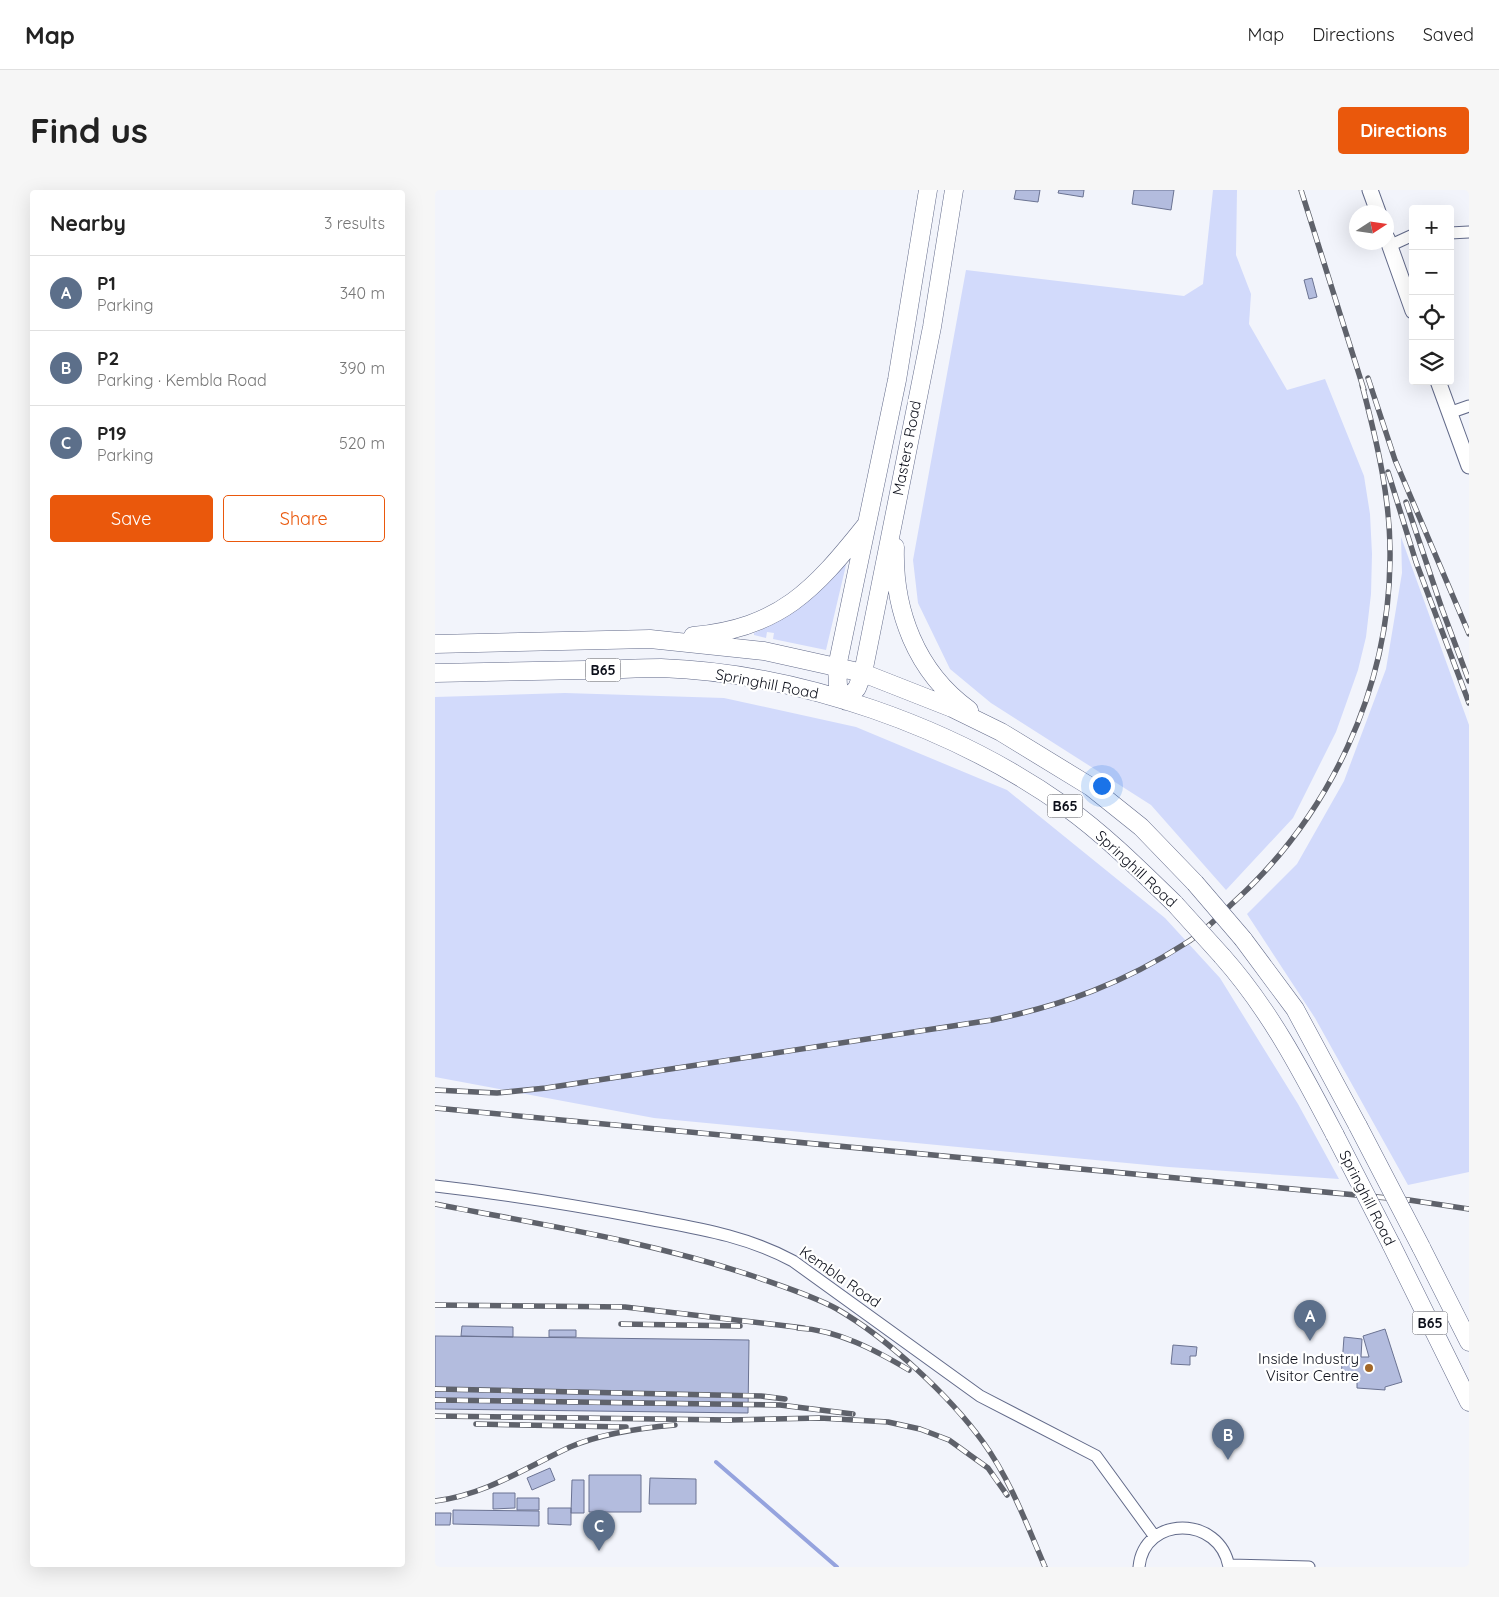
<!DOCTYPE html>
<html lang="en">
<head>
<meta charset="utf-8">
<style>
  body { margin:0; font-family:Quicksand,sans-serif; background:#f6f6f6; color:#222 }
  .controls { position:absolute; right:15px; top:15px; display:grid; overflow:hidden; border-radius:5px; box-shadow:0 5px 20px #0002 }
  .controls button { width:45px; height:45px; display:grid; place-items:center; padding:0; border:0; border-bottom:1px solid #e0e0e0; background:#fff; color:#222; font:25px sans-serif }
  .compass { position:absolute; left:914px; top:15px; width:45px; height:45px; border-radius:50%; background:#fff; box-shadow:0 5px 20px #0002; rotate:78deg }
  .you { position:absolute; left:666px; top:595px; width:18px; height:18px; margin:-12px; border:4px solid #fff; border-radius:50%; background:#1a73e8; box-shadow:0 0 0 8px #1a73e833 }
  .badge { display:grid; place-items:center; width:32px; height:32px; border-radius:50%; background:#ea580c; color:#fff; font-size:16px; font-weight:700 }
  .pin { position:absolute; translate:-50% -41px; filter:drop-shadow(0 1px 2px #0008) }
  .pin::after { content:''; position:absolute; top:26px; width:18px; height:15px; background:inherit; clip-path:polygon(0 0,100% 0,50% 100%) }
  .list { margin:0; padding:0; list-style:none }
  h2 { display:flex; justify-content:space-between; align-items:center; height:65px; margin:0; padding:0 20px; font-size:21px }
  h2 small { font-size:16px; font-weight:400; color:#767676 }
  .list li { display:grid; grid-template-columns:32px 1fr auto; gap:15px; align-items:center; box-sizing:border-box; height:75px; padding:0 20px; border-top:1px solid #e0e0e0 }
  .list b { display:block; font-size:19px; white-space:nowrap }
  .list p { margin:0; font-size:16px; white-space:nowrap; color:#767676 }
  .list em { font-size:16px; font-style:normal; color:#767676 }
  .actions { display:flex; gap:10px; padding:15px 20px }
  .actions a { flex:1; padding:11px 0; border:1px solid #ea580c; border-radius:5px; text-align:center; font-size:18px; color:#ea580c }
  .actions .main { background:#ea580c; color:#fff }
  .icon { flex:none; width:28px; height:28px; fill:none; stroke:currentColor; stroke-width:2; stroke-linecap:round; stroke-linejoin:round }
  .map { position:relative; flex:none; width:1034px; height:1377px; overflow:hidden; border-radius:5px }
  header { display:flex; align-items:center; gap:30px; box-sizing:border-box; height:70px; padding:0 25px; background:#fff; border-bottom:1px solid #e0e0e0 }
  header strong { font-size:24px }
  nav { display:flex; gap:28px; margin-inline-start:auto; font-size:18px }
  .intro { display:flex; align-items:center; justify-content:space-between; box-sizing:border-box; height:120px; padding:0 30px }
  h1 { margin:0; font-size:35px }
  .button { padding:12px 22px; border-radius:5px; background:#ea580c; color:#fff; font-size:18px; font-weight:700 }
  main { display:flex; gap:30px; padding:0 30px }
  aside { flex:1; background:#fff; border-radius:5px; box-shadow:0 5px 20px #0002 }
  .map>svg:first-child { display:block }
</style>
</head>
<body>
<header>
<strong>Map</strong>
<nav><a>Map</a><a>Directions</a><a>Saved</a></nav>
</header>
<div class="intro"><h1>Find us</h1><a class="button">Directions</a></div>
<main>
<aside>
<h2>Nearby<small>3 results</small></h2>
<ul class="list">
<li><span class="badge" style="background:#5c6f8a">A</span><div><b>P1</b><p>Parking</p></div><em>340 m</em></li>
<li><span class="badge" style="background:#5c6f8a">B</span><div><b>P2</b><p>Parking · Kembla Road</p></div><em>390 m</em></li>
<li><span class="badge" style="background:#5c6f8a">C</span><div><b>P19</b><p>Parking</p></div><em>520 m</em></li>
</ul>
<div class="actions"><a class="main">Save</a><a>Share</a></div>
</aside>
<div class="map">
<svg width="1034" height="1377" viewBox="0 0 1034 1377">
  <rect width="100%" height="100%" fill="#f2f4fb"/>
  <path fill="#d2dafb" d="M778 0H802L801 65 816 104 814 134 852 200 890 189 929 286 935 324 937 364 936 404 931 447 923 480 901 542 858 628 791 700 716 615 556 513 515 479 483 413 478 370 531 80 749 106 768 94Z
    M966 347 1034 535V982L973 995 880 828 812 724 862 674 909 591 951 479 967 383Z
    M410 375H411L391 460 338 449 339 443 332 442 331 448 319 445V443C357 427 383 405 410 375Z
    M130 503 289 508 421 537 572 600 730 728 785 788 863 914 904 989 734 977 219 928 0 887V507Z"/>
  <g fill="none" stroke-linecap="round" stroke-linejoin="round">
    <path stroke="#95a3de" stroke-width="4" d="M281 1272 402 1377"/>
  </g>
  <path fill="#b3bcde" stroke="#6b7392" d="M581 0H605L603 12 579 9Z
    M624 0H649L648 7 623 3Z
    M699 0H739L736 20 697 14Z
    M877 88 882 107 874 109 869 90Z
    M27 1136 78 1137V1147L26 1146Z
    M950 1139 967 1192 950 1197V1200L922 1198V1189L906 1188 909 1147 927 1149 926 1167H934L928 1146Z
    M114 1140H141V1147H114Z
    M0 1146 314 1150 313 1223 0 1219Z
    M738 1155 762 1157 761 1166H755V1175L736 1174Z
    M115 1278 120 1290 97 1300 92 1288Z
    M154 1285H206V1322H154Z
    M215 1288 261 1289V1314H214Z
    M137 1290H149V1323H136Z
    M58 1303H80V1318L58 1319Z
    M82 1308H104V1320H82Z
    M113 1318H136V1335L113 1334Z
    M18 1320 104 1321V1336L18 1334Z
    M0 1323H16L15 1335H0Z"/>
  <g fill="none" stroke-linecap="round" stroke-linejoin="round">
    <defs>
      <path id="minor" d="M1015 43 1034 42
        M954 56 978 45
        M1014 223 1034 216
        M0 996C70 1004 139 1015 208 1028 260 1038 310 1045 358 1071L545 1206 661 1266 720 1347
        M794 1375 874 1377
        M704 1377C709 1325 785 1325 794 1377"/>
      <path id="secondary" d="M935 0 943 22
        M952 48 978 121
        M1003 191 1034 276"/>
      <path id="primary" d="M460 357C458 420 481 482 534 520
        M258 446C345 438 379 400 431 335
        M0 454 215 449 329 461 428 483 517 518 566 542 656 597 706 637 760 693
        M0 483C50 482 100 481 150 480 175 480 201 478 226 478 365 483 518 537 631 617 670 645 705 680 740 714
        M409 510 403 496 402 477 462 190 493 0
        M411 511 422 498 428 483 497 137 519 0
        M808 749 860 819 923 936
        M787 766C835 820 867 882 900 945
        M956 1054 1034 1212
        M986 1057 1034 1152"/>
    </defs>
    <use href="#minor" stroke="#636b8a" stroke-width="13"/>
    <use href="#secondary" stroke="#636b8a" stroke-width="17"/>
    <use href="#primary" stroke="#636b8a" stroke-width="19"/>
    <use href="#minor" stroke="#fff" stroke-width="11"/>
    <use href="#secondary" stroke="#fff" stroke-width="15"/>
    <use href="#primary" stroke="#fff" stroke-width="18"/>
    <defs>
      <path id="rail" d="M866 0 929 200
        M933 188 960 270 1034 444
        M953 282 981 372 1034 513
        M971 312 1007 419 1034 491
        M0 900 62 903 111 898 557 830C629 815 689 793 751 753 769 742 784 726 799 712 895 625 954 499 955 369 956 310 942 252 927 195
        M0 918 974 1010 1034 1019
        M0 1014C108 1035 213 1051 318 1086 346 1096 376 1105 402 1119 452 1148 514 1205 548 1252 575 1289 592 1335 610 1377
        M0 1115 190 1117 369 1138
        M186 1134 305 1136
        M363 1138C403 1140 440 1160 474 1180
        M0 1199 326 1206 350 1209
        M0 1210 345 1215 418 1224
        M0 1226 295 1230 385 1228 453 1232 485 1239 514 1250 553 1278 572 1305
        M41 1234 191 1237
        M0 1311C50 1305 90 1278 135 1257 168 1243 205 1238 240 1235"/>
    </defs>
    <use href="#rail" stroke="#5f626b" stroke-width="5.5"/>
    <use href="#rail" stroke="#fff" stroke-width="4" stroke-dasharray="11" stroke-linecap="butt"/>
    <defs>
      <path id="primary-bridge" d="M760 693 808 749
        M740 714 787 766
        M923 936 986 1057
        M900 945 956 1054"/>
    </defs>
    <use href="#primary-bridge" stroke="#636b8a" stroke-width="19" stroke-linecap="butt"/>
    <use href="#primary-bridge" stroke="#fff" stroke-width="18"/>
  </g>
  <circle fill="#a26728" stroke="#fff" stroke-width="2" cx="934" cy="1178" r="5"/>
  <g text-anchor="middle" stroke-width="4.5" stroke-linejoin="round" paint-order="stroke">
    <g fill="#fff" stroke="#55575f" stroke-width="1">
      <rect x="150.5" y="468.5" width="35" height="23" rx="4"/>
      <rect x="612.5" y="604.5" width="35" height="23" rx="4"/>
      <rect x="977.5" y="1121.5" width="35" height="23" rx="4"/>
    </g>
    <g font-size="14" font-weight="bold" fill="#0c0f1a">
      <text x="168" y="485">B65</text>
      <text x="630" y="621">B65</text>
      <text x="995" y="1138">B65</text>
    </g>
    <g font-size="15" fill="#0c0f1a" stroke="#fff">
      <text transform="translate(472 258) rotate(-79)" y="5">Masters Road</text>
      <text transform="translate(332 494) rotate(11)" y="5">Springhill Road</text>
      <text transform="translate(701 679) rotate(43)" y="5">Springhill Road</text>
      <text transform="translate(932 1008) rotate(63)" y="5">Springhill Road</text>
      <text transform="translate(405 1087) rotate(35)" y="5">Kembla Road</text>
    </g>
    <g font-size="15" fill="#0c0f1a" stroke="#fff" text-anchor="end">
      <text x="924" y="1174">Inside Industry<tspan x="924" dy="17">Visitor Centre</tspan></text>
    </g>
  </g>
</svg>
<div class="controls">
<button>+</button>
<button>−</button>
<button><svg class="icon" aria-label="locate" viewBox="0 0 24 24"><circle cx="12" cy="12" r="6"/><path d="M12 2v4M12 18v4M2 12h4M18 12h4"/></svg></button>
<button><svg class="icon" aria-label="layers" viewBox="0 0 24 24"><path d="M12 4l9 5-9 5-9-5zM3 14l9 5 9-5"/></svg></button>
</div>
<svg class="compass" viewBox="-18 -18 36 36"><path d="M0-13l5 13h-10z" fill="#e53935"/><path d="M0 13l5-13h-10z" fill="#767676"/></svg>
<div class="you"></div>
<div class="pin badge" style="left:875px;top:1151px;background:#5c6f8a">A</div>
<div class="pin badge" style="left:793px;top:1270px;background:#5c6f8a">B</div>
<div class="pin badge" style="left:164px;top:1361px;background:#5c6f8a">C</div>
</div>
</main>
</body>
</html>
